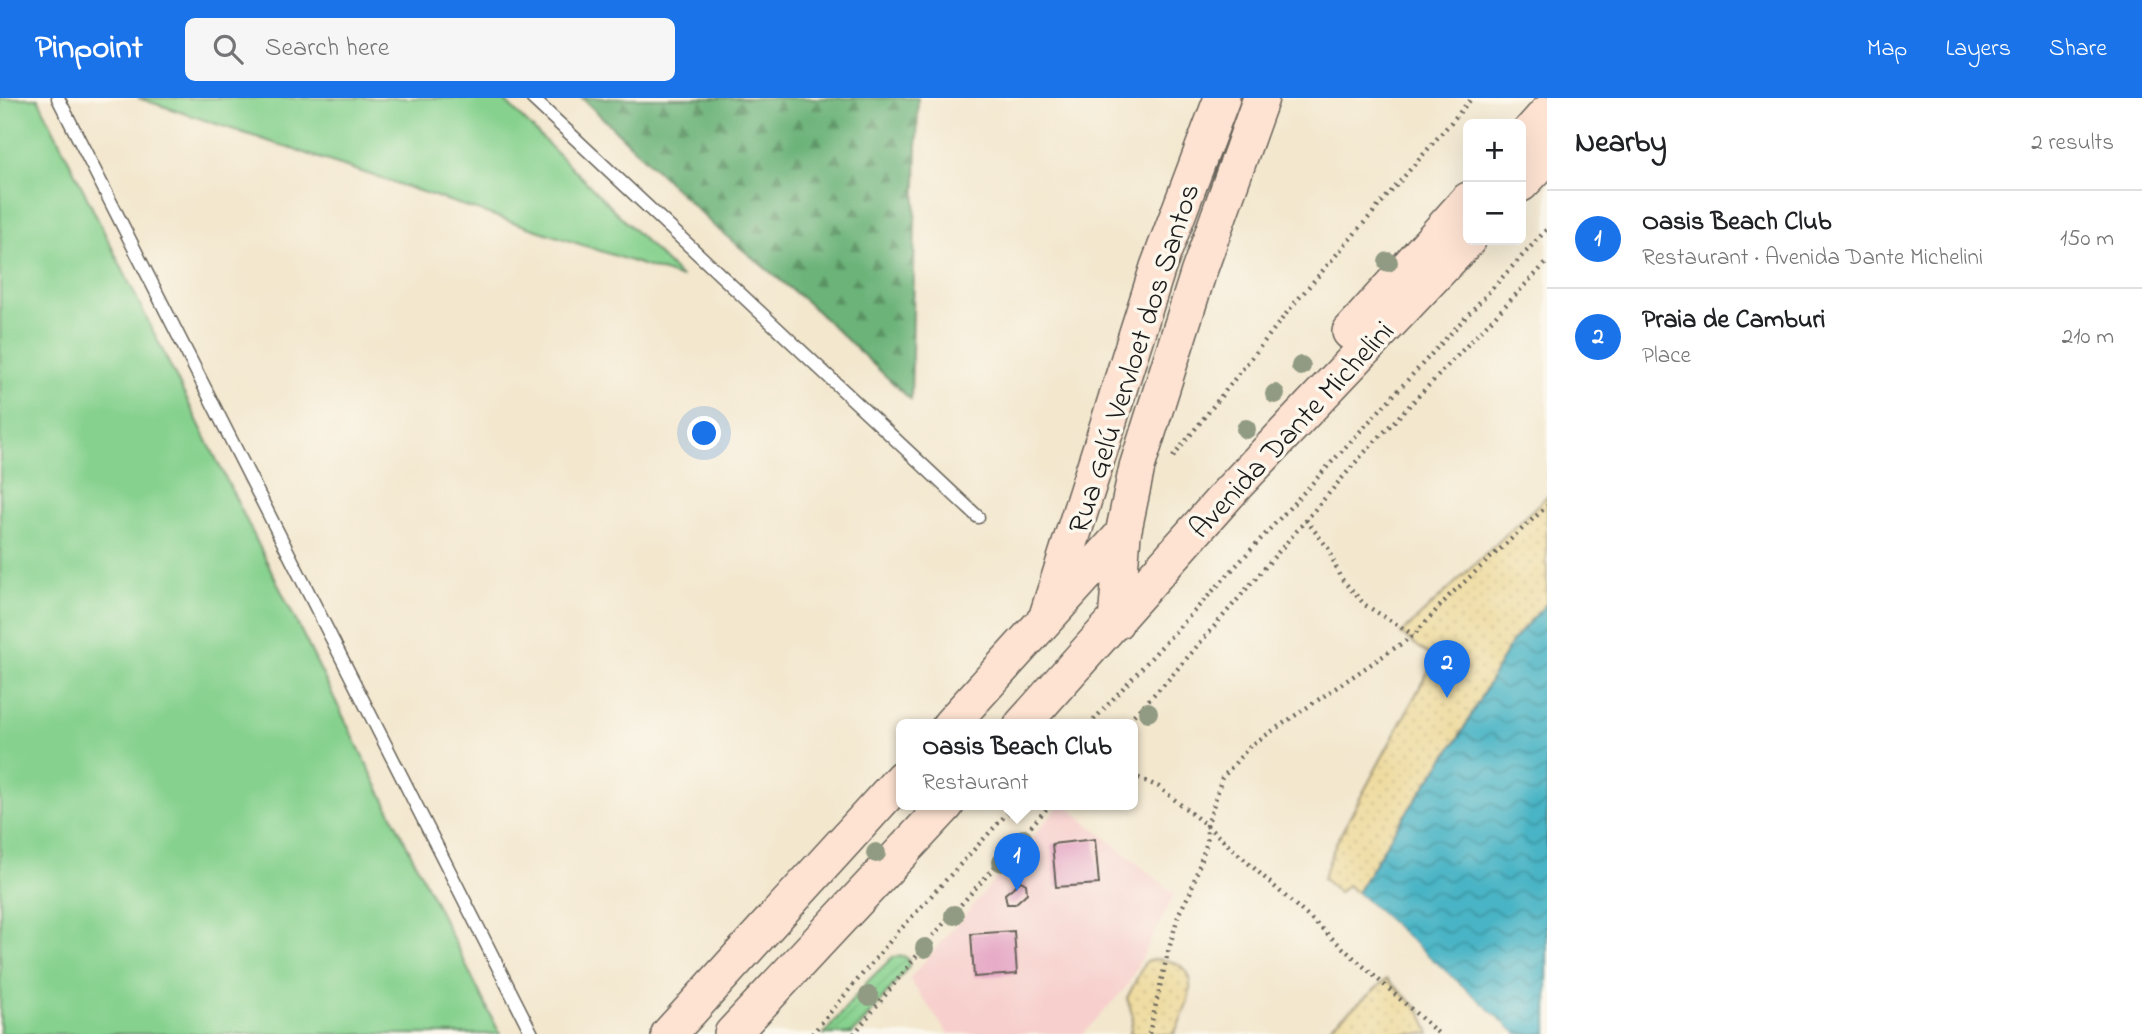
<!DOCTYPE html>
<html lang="en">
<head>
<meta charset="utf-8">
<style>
  body { margin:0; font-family:"Indie Flower",sans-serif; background:#f6f6f6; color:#202124 }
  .controls { position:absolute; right:21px; top:21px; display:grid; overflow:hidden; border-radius:10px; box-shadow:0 7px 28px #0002 }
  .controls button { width:63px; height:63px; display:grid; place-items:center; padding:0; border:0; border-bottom:2px solid #e0e0e0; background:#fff; color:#202124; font:35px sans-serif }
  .you { position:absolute; left:705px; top:336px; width:24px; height:24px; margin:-18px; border:5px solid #fff; border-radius:50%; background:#1a73e8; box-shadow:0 0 0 10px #1a73e833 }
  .badge { display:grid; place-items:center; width:46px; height:46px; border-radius:50%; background:#1a73e8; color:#fff; font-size:23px; font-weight:700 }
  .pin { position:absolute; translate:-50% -58px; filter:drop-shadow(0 2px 4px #0008) }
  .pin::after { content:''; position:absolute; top:37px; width:24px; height:21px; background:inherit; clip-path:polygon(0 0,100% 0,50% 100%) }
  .popup { position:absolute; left:896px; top:621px; width:242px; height:91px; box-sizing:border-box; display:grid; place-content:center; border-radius:10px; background:#fff; filter:drop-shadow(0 2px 5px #0005); font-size:23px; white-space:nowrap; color:#757577 }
  .popup b { font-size:26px; color:#202124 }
  .popup::after { content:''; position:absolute; left:50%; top:100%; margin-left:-14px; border:14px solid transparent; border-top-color:#fff }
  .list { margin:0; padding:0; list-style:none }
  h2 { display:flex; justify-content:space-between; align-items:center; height:91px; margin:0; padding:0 28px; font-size:30px }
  h2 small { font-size:23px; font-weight:400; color:#757577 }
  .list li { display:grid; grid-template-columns:46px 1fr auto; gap:21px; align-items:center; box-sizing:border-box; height:98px; padding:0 28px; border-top:2px solid #e0e0e0 }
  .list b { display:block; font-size:26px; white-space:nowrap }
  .list p { margin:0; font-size:23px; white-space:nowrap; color:#757577 }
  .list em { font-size:23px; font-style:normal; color:#757577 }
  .icon { flex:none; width:38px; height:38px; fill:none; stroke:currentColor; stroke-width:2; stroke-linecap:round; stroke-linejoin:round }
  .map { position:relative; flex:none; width:1547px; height:936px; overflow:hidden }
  header { display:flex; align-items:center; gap:42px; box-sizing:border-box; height:98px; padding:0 35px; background:#1a73e8; color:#fff }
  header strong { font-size:33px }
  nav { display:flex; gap:38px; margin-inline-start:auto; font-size:24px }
  .search { width:490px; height:63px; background:#f6f6f6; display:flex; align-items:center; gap:18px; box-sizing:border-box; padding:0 24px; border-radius:10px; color:#757577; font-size:26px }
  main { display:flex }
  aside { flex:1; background:#fff }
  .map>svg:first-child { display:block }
</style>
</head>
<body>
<header>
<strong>Pinpoint</strong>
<div class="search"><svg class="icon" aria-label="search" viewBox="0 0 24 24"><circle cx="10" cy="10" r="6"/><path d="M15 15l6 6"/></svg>Search here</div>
<nav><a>Map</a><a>Layers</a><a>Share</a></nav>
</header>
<main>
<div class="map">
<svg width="1547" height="936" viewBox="0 0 1547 936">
  <defs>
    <pattern id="forest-firs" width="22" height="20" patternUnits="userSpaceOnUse" patternTransform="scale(1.75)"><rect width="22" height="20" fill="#6cb379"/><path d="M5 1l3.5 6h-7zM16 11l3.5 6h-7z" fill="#589162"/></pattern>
    <pattern id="sand-dots" width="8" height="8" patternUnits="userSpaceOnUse" patternTransform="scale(1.75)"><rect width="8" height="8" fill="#eeda9e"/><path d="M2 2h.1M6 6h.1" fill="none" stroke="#ccba88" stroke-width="1.8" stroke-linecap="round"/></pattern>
    <pattern id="garden-furrows" width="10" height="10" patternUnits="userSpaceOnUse" patternTransform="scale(1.75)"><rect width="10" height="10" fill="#86d18e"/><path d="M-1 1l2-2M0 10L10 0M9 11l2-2" fill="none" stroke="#73b37a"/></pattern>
    <pattern id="water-waves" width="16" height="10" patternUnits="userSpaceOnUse" patternTransform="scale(1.75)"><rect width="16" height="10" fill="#48b4c5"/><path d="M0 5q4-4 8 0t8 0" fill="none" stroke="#3b929f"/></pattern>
  </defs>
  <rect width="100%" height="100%" fill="#fbf7ec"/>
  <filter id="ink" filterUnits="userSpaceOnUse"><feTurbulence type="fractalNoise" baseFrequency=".0143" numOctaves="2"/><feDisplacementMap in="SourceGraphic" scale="14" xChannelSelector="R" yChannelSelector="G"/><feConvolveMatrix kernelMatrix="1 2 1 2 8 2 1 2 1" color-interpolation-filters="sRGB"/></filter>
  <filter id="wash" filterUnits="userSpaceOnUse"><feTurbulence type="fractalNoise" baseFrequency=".00686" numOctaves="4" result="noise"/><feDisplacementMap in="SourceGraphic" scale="28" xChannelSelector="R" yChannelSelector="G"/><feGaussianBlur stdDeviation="1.57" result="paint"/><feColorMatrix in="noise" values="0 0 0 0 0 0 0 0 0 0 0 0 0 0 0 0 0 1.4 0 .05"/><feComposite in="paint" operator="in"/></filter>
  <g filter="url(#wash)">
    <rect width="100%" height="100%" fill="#f3e7ce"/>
    <path fill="#f7d0cd" d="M1060 707H1065L1175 796 1127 888 1083 936H948L909 881Z"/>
    <path fill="#86d18e" stroke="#517655" stroke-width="2" d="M0 0H38L500 936H0Z
      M139 0H502L682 180 138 0Z"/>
    <path fill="url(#forest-firs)" stroke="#44684a" stroke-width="2" d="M582 0H918L911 302 809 206 714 128Z"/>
    <path fill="url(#sand-dots)" stroke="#857b5d" stroke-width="2" d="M1547 398V505L1512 543 1459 639 1396 730 1357 795 1347 787 1339 795 1323 780 1336 745 1435 561 1401 536Z
      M1156 861C1208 864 1189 906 1174 936H1130L1133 919 1127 900 1145 864Z
      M1387 881 1421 913 1430 936H1322Z"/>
    <path fill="url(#garden-furrows)" stroke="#517655" stroke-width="2" d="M904 858 908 861 909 868 860 929 852 936H824L869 882 893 859Z"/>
    <path fill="url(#water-waves)" stroke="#326870" stroke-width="2" d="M1547 505V936H1516L1357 795 1396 730 1459 639 1512 543Z"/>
    <path fill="#f3e7ce" d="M1354 793 1357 795 1516 936H1510L1355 798Z"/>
    <g id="blocks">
      <path fill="#e4a2c2" d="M1095 741 1099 786 1056 789 1052 746Z
        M1021 783 1026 786 1027 795 1015 806H1007L1005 796Z
        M1014 833 1017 876 974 879 971 836Z"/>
    </g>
  </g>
  <g filter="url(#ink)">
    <use href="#blocks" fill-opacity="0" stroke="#67635a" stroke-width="2"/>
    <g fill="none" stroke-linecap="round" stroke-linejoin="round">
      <defs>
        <path id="service" d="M58 0 532 936
          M532 0 978 419"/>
        <path id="secondary" d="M1521 44 1547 15
          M1521 86 1547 59
          M1350 234 1468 102
          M1046 521 1158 169 1222 0
          M1116 524 1123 436 1137 369 1198 176 1261 0
          M950 627 1123 436
          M1022 627 1233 390 1468 142
          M669 936 902 680
          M732 936 946 707"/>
      </defs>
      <use href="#service" stroke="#67635a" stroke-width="15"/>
      <use href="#secondary" stroke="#67635a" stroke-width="38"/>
      <path stroke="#67635a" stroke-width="4.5" stroke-dasharray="2 5" stroke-linecap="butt" d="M1173 359 1293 207 1472 0
        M1306 422 1328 450 1340 479 1365 507 1414 537
        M1089 627 1547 131
        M1124 627 1168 582 1362 357 1547 164
        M1132 677 1159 689 1207 728 1439 936
        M812 936 897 835 1015 707
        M854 936 931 840 1050 707
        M1149 936 1168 854 1179 815 1190 795 1207 744V728L1222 680 1250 648 1414 537 1449 498 1547 408"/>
      <use href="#service" stroke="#fff" stroke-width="12"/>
      <use href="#secondary" stroke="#fee3d2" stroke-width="35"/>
    </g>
    <g fill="#919a82">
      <circle cx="1388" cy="164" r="10"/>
      <circle cx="1301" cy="268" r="10"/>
      <circle cx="1275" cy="296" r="10"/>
      <circle cx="1246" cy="331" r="10"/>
      <circle cx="1148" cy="614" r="10"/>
      <circle cx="1023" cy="741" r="10"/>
      <circle cx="876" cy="755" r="10"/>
      <circle cx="1002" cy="764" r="10"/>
      <circle cx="954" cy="817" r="10"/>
      <circle cx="925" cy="850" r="10"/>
      <circle cx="869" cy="898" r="10"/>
    </g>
  </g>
  <g text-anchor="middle" stroke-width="7" stroke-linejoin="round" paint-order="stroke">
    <g font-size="30" fill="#1c1c1c" stroke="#fbf7ec">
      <text transform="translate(1133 260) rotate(-72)" y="10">Rua Gelú Vervloet dos Santos</text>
      <text transform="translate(1291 331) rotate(-47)" y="10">Avenida Dante Michelini</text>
    </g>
  </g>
</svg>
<div class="controls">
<button>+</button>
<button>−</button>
</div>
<div class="you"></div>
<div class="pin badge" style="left:1017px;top:793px">1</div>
<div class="popup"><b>Oasis Beach Club</b>Restaurant</div>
<div class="pin badge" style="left:1447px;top:600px">2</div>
</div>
<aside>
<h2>Nearby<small>2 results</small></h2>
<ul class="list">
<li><span class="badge">1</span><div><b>Oasis Beach Club</b><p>Restaurant · Avenida Dante Michelini</p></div><em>150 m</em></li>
<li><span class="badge">2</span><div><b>Praia de Camburi</b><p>Place</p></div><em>210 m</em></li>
</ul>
</aside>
</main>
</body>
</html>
